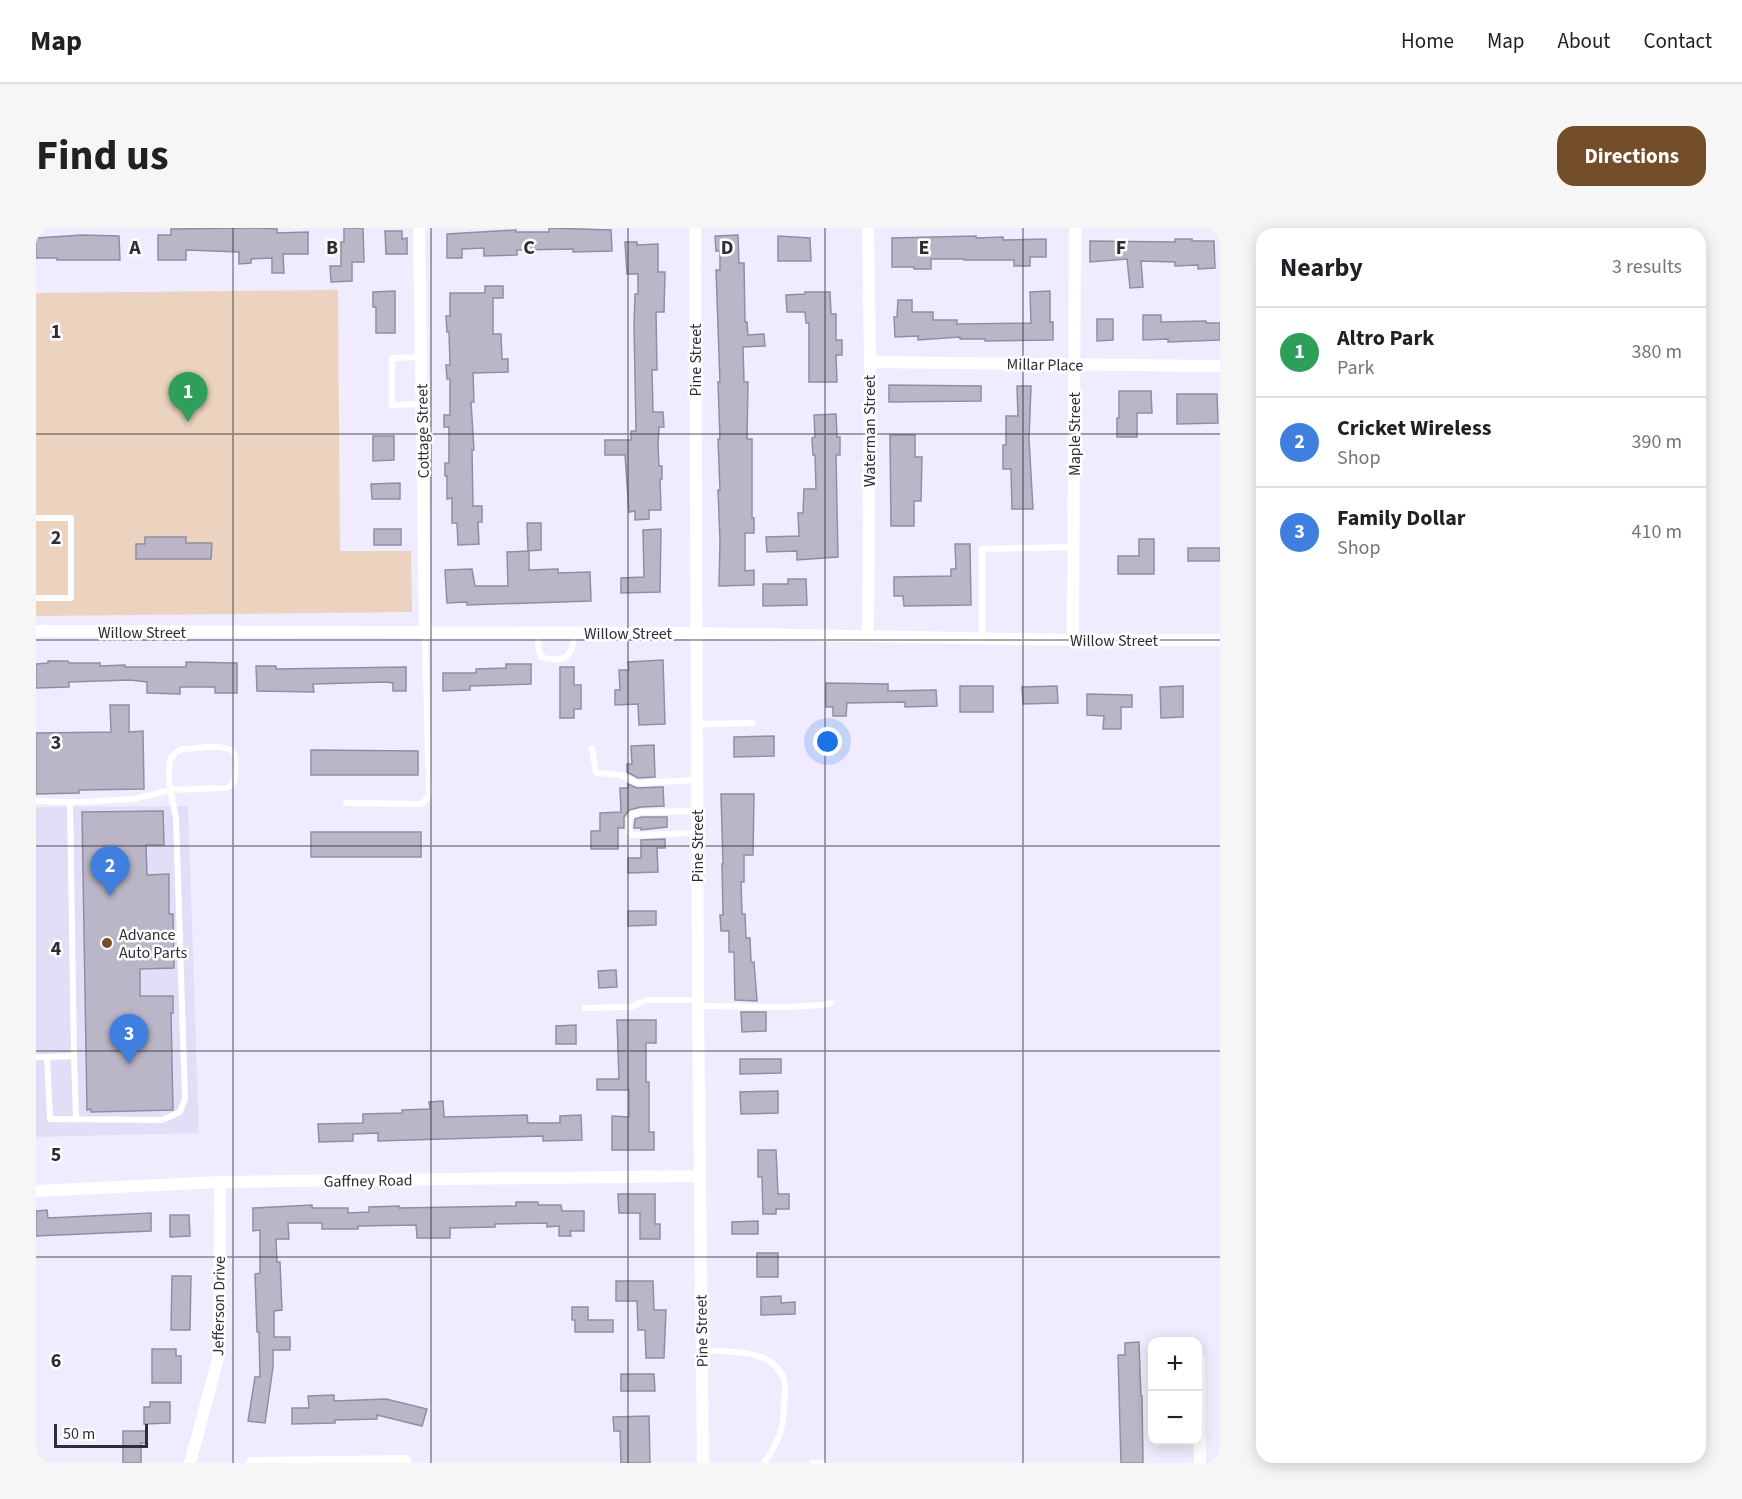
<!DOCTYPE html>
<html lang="en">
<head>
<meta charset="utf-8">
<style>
  body { margin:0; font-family:"Source Sans 3",sans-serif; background:#f6f6f6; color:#202124 }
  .controls { position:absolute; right:18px; bottom:18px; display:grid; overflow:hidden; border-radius:12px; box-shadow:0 3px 15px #0003 }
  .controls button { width:54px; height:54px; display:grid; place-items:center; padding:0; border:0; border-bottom:2px solid #e0e0e0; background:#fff; color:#202124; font:30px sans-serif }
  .scale { position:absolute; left:18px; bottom:15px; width:94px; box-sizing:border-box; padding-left:6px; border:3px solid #2f2d34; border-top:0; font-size:16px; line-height:21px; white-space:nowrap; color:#2f2d34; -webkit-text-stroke:4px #fff; paint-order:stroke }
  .you { position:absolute; left:792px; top:514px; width:21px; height:21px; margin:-15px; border:4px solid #fff; border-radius:50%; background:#1a73e8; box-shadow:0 0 0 9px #1a73e833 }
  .badge { display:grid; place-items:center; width:39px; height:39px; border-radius:50%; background:#744e2b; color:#fff; font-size:20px; font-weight:700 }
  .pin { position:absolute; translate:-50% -50px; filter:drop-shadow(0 2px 3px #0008) }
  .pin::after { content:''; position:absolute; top:32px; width:21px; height:18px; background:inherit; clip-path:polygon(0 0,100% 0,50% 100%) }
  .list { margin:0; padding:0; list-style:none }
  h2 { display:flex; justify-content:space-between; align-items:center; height:78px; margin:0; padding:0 24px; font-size:26px }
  h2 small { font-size:20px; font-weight:400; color:#757577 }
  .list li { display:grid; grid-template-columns:39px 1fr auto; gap:18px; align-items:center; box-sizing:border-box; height:90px; padding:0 24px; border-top:2px solid #e0e0e0 }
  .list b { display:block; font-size:22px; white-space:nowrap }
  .list p { margin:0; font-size:20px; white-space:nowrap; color:#757577 }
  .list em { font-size:20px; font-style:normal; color:#757577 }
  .map { position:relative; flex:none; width:1184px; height:1235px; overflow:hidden; border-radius:18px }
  header { display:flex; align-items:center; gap:36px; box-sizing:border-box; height:84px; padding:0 30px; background:#fff; border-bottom:2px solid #e0e0e0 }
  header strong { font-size:28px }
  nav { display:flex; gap:33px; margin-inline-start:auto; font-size:21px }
  .intro { display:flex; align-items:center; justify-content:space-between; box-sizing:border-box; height:144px; padding:0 36px }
  h1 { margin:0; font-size:42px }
  .button { padding:15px 27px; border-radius:18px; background:#744e2b; color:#fff; font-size:21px; font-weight:700 }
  main { display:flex; gap:36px; padding:0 36px }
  aside { flex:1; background:#fff; border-radius:18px; box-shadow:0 3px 15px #0003 }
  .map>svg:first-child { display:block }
</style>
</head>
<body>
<header>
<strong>Map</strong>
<nav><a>Home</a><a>Map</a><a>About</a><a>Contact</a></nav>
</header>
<div class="intro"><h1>Find us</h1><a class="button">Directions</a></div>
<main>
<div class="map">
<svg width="1184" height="1235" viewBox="0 0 1184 1235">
  <rect width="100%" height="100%" fill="#f0ebfe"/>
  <path fill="#e4ddf7" d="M152 578 163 905 0 909V579Z"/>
  <path fill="#ebd3bf" d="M302 62 304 323H375L376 384 0 388V65Z"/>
  <path fill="#bab5c7" stroke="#928e9f" stroke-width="1.5" d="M222 0 241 1V5L272 4V26H247L248 45H236V30L215 31V35L203 36V24L150 22V32H122V7H135V1Z
    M308 0H327L328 34H316V53L295 54 294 38H305V14H308Z
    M513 0 575 2 576 23 537 24V21L481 22V27L448 28V20L426 21V30H411V6L480 2V4H513Z
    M349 3H366V11L371 10V26H350Z
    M46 7 83 8 84 32H21V30H0V10Z
    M702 7 703 35H708L709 94H711L712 107 728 106 729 118 707 119 708 154H712L711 211H716V290H718V305H709V343L718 342V357L683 358 684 313 682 262H684L682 211H684L682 154H684L680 42H684V23H680L679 8Z
    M742 8 774 10 775 33H742Z
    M940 8V10L967 9V12L1010 11V29H994V38H978V32H928V31H895V41H878V39H856V10Z
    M1139 11H1156V13H1178L1179 40 1162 41V37L1139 38V34L1105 33 1107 59 1094 60 1091 31 1054 34V13L1139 14Z
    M589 14H601V17L622 16V44H629L628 84H620L621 142H616L617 184H627L628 199H623L622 217 623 238H626V251H624L625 282H613V291L599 292V283L593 284 589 227H569V212H595V203H600L598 97 599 66H602V46H591Z
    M449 58H467V70H457V106H465L466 131H472V144L437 145 438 174H435L438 222H436L437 278H446V294H442L443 316 422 317 421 295H416V270L411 271V248H409V235H413V199H408V187H414V151H411L410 137H414L413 104H411L410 88H414V65H449Z
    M359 63V105H340V79H337V64Z
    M1014 63V94H1017V112L949 113V111H924V109L882 112V108L859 109 858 89H861L862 72H876V84H897V92H921V96L995 95 994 64Z
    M769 64H794L795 86H800V112H806V127H800L801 154H773V95H770L769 84H751L750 67 769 66Z
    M1107 87H1125V94L1170 93V95H1184V112L1132 114V111L1107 112Z
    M1061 91H1077V112L1061 113Z
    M853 157 945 158V173L853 174Z
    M981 158H995L993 211 997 281H976L975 241H967V217H970V188H982Z
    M1083 163H1115L1116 185H1101V209H1081V190H1083Z
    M1141 166H1181L1182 195 1141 196Z
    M800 186 801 209H804V227H800L802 329 761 332V323L731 324 730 309 763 308 762 285H767L768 261H780L779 227H777L776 210 779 209 778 187Z
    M854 207H879V229H886L885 273H878V298H855Z
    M337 208H358V232L337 233Z
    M364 255V271H336L335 256Z
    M491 295H505V322L492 323Z
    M338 301H365V317H338Z
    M625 301 624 364 585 365V350L608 349 607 302Z
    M109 309H150V315H176L175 331H100V316H109Z
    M1103 311H1118V346H1082V328H1103Z
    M919 316H934L935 377 868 378 867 368H858V349L915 348V341H920Z
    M1152 320H1184V333H1152Z
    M493 323V342L522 341V345L554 344 555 373 431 377V374L411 375 409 342 436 341 439 358H472L471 324Z
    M752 351H770L771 377 727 378V356H752Z
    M627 432 629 496 603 497 602 476 579 477V462H584L583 442H593L592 434Z
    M12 433H32L33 435H64V438L89 437V439H150V434L201 435V465H179V459H144V466L111 465V454L94 452 33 454V459L0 460V436L12 435Z
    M470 436H495V456L434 458V462L407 463V445H440V441L470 440Z
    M220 438H240V441L370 439V463H357V455L350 454 277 456 278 464 221 463Z
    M524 439H538V457H545V481H538V490H524Z
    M790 455 852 456V463L900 462 901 478 869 479V474L811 475 810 488H797V479H790Z
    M924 458H957V484H924Z
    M1021 458 1022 475 987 476 986 459Z
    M1147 458V489L1125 490 1124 459Z
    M1051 466 1096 467V479H1085V501H1067L1068 488 1051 487Z
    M74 477H93V504L107 503 108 561 43 562V565L0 566V505L75 504Z
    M738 508V528L698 529V509Z
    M618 517 619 549 602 550 591 544V536H596L595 518Z
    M275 522 382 523V547H275Z
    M592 556 601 560 627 559 628 578 605 579 593 582 588 589V600H582V621H555V603H564V585L585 584 584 560H592Z
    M685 566H718L717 627H708V654H705L706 686H709L710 710H714L715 734H718L721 773 699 772 698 724H693V703H685L684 687H687L686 636H687Z
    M127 583 128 617H110L111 647 133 646V686H137L138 740 104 741V768H137V785H135L137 882 55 884V881L51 882 46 584Z
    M606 589H631V599L605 602V600H598L599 591Z
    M275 604H385V629H275Z
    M629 611V620H621L622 644 592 645V630H605V612Z
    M592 683H620V697L592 698Z
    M580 742 581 759 563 760 562 743Z
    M705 784H730V803L706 804Z
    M581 792H620V815H610V854H613V904H618V922H576V888L593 889V862H561V851H583Z
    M540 797V816H520V798Z
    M704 831H745V845L704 846Z
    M742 863V885L705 886 704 864Z
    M407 873 408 889 491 887 492 895H524V888L545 887 546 912 507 913V908L342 913V905L317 906V913L283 914 282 896 327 895V886L366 885V882L394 881 393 874Z
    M722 922H740L742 966H753V981H740V986H727L726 949H722Z
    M582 966H619V996H624V1011H604V985H583Z
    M480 974H502V977H525L526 983H548V1003H534L535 1008H523V998L511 999V995L459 996V999L414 1000V1010H381L380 997 322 998V1001H286V995H252L253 1011H240L241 1034H244L246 1082 238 1083V1109H254V1122H237V1139L229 1195 212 1193 219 1149H224L223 1104H221L219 1046 224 1045V1002L217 1003V980L276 977V980H312V985L333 984V979L363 978V980L480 978Z
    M11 982 12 990 115 985V1003L0 1008V983Z
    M134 987H153L154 1008 134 1009Z
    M722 993V1006H696V994Z
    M721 1025H742V1049H721Z
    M136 1048H155L154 1102H135Z
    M580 1053H617L618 1082H630L628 1130H610L609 1102H602L601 1073H580Z
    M745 1068V1075L759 1074V1086L725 1087V1069Z
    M536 1079H552V1092H577V1104H539V1092H536Z
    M1103 1114 1105 1168H1106L1107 1235H1085L1082 1127H1089V1115Z
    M116 1121H140V1128H145V1155H116Z
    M585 1146H618L619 1163H585Z
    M298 1167V1173L350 1171 391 1181 386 1198 341 1187V1191L299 1192V1195L256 1196V1180H273L272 1168Z
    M114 1174H134V1195L108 1196V1179H114Z
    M613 1188 614 1235H585L584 1203H578L577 1189Z
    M87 1203H111V1215H105V1235H87Z"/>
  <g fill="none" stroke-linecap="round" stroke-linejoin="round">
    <path stroke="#fff" stroke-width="6" d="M385 129 356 130V177L386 176
      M0 290H35V370H0
      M502 405V417L505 429C528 436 538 428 538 405
      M946 409V321L1037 319
      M661 496 717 495
      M556 520 560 545 585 547 601 555 661 552
      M0 573 45 574 97 571 135 562 191 560C198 556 199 553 199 545 199 538 201 531 198 525 192 514 159 521 147 521 142 523 138 525 135 530 129 544 137 575 140 590L149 871 144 884 126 892 14 891 11 829H0
      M310 575 386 576 393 568 389 405
      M661 583 605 584 596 586 593 591V604L597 607 661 605
      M662 778 752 779 786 777 795 775
      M549 780 595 779 611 772H662
      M38 828 40 891
      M11 829 38 828 34 574
      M666 1122C692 1124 739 1120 748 1152 750 1158 749 1168 748 1175 748 1202 743 1213 728 1235
      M776 1235H787"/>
    <path stroke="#fff" stroke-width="12" d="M383 0 389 405
      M659 0 662 778 667 1235
      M834 134 1184 138
      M0 403 660 405 1037 412H1184
      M832 407 834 134 832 0
      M1037 412 1039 0
      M0 963 184 954 663 948
      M1163 1130 1164 1235
      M154 1235 183 1127 184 954
      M216 1235 369 1233V1235"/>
  </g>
  <path fill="none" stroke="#2f2d34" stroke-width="1.5" stroke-opacity="0.55" d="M197 0V1235M395 0V1235M592 0V1235M789 0V1235M987 0V1235M0 206H1184M0 412H1184M0 618H1184M0 823H1184M0 1029H1184"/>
  <circle fill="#744e2b" stroke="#fff" stroke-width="2" cx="71" cy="715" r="6"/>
  <g text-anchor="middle" stroke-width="5" stroke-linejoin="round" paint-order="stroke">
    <g font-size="16" fill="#2f2d34" stroke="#fff">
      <text transform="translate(659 132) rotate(-90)" y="6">Pine Street</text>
      <text transform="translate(1009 136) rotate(1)" y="6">Millar Place</text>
      <text transform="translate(386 203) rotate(-91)" y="6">Cottage Street</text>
      <text transform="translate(833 203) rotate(-90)" y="6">Waterman Street</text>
      <text transform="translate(1038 206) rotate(-90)" y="6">Maple Street</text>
      <text x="106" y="410">Willow Street</text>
      <text x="592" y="411">Willow Street</text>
      <text x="1078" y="418">Willow Street</text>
      <text transform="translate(661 618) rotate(-90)" y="6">Pine Street</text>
      <text transform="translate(332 952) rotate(-1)" y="6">Gaffney Road</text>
      <text transform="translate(182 1078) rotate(-89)" y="6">Jefferson Drive</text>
      <text transform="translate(665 1103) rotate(-91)" y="6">Pine Street</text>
    </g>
    <g font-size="16" fill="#2f2d34" stroke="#fff" text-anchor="start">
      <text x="83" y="712">Advance<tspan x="83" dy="18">Auto Parts</tspan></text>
    </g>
  </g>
  <g font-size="20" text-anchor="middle" font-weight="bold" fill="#2f2d34" stroke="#fff" stroke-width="5" stroke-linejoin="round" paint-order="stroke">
    <text x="99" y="26">A</text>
    <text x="296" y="26">B</text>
    <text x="493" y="26">C</text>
    <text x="691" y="26">D</text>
    <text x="888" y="26">E</text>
    <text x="1085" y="26">F</text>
    <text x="20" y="110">1</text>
    <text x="20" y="316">2</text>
    <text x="20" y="521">3</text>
    <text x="20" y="727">4</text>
    <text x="20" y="933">5</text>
    <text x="20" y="1139">6</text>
  </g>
</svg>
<div class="controls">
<button>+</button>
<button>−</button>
</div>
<div class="scale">50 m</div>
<div class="you"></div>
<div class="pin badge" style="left:152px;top:194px;background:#2e9e5b">1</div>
<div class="pin badge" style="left:74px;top:668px;background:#3f7fe0">2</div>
<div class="pin badge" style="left:93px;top:836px;background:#3f7fe0">3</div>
</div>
<aside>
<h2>Nearby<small>3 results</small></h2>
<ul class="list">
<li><span class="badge" style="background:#2e9e5b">1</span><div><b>Altro Park</b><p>Park</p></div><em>380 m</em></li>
<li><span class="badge" style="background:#3f7fe0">2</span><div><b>Cricket Wireless</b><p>Shop</p></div><em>390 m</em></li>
<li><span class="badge" style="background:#3f7fe0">3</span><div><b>Family Dollar</b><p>Shop</p></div><em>410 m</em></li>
</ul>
</aside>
</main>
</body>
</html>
